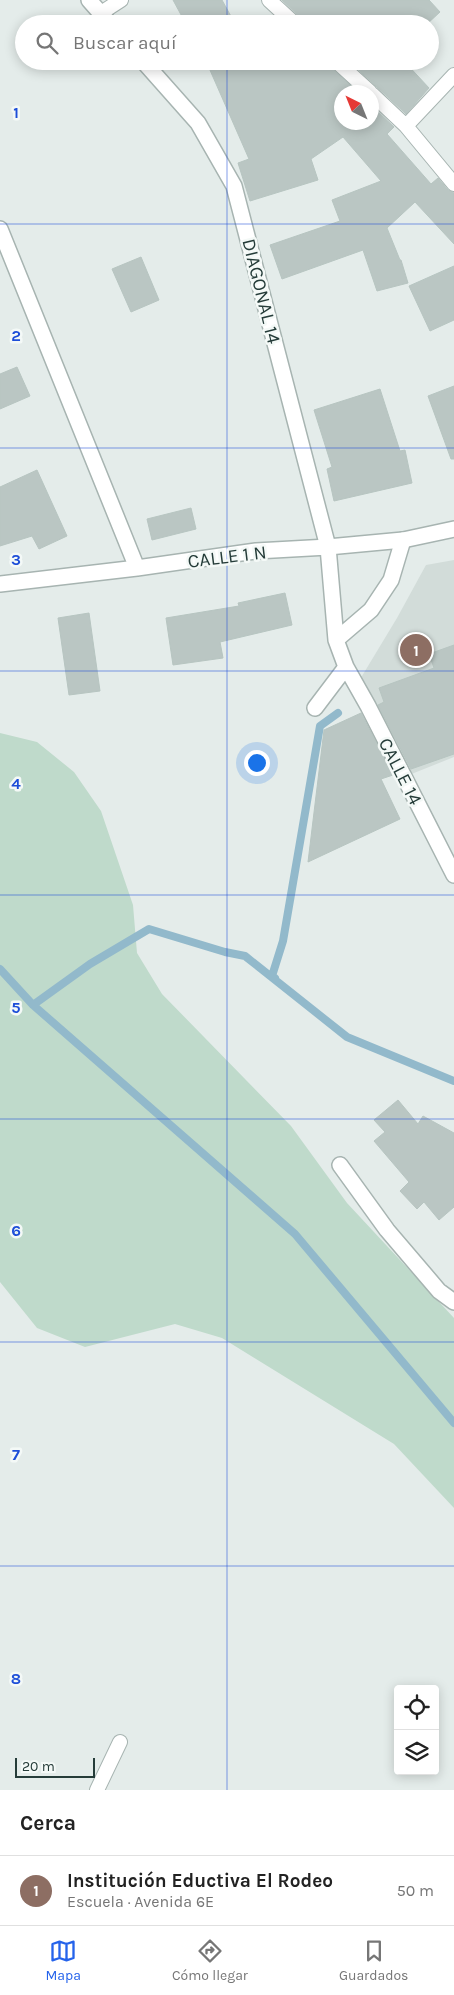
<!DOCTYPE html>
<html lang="es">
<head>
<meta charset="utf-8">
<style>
  body { margin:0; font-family:Karla,sans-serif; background:#f2f2f2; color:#222 }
  .controls { position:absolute; right:15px; bottom:15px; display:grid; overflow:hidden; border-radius:5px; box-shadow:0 2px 12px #0003 }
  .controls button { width:45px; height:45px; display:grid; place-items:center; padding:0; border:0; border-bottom:1px solid #e0e0e0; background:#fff; color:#222; font:25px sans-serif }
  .compass { position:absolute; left:334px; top:85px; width:45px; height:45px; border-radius:50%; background:#fff; box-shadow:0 2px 12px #0003; rotate:317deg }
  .scale { position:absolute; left:15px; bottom:12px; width:80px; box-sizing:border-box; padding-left:5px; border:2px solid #253c39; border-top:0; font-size:14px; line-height:18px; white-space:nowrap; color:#253c39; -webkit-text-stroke:4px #f4f9f7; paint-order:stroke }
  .you { position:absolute; left:256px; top:762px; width:18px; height:18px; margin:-12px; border:4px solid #fff; border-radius:50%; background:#1a73e8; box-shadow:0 0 0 8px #1a73e833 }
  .badge { display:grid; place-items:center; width:32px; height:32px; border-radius:50%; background:#2563eb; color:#fff; font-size:16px; font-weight:700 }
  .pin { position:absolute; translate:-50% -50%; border:2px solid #fff; box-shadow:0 1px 5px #0006 }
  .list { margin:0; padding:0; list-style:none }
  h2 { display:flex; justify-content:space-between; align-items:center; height:65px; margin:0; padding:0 20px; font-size:21px }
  h2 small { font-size:16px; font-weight:400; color:#767676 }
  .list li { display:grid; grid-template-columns:32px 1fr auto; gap:15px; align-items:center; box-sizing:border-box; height:70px; padding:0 20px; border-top:1px solid #e0e0e0 }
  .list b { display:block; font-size:19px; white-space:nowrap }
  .list p { margin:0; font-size:16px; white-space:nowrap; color:#767676 }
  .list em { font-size:16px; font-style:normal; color:#767676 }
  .icon { flex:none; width:28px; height:28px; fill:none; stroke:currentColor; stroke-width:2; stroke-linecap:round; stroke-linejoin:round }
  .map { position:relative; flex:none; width:454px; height:1790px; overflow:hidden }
  .search { position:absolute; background:#fff; box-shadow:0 2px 12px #0003; left:15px; right:15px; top:15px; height:55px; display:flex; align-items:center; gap:12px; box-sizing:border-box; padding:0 18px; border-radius:28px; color:#767676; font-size:19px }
  .sheet { height:135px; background:#fff }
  nav { display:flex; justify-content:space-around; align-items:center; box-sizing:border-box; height:70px; border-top:1px solid #e0e0e0; background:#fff; font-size:14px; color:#767676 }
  nav a { display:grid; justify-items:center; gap:2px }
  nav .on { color:#2563eb }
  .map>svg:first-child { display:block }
</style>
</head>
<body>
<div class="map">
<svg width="454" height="1790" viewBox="0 0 454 1790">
  <rect width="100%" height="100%" fill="#e4ecea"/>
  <path fill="#d2dcd9" d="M454 560V757L409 775 359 681 397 618 426 565Z"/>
  <path fill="#bfdacb" d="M0 733 37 742 74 772 101 811 133 905 137 953 162 994 291 1126 347 1203 454 1318V1508L394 1444 222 1338 175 1324 85 1347 37 1328 0 1282Z"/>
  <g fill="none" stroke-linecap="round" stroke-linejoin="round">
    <path stroke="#92b9cb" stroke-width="8" d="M0 969 33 1005 295 1234 454 1423
      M275 978 272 976 283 941 320 726 338 713
      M33 1005 90 964 149 929 225 952 245 956 347 1037 454 1081"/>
  </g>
  <path fill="#bac6c3" stroke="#b7c5c1" d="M173 0H222L233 20 238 17 241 24H186Z
    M282 0H429L440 12 427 24H304L301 18Z
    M206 61H327L330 67 358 92H342V122H372V106L394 127 387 134 431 184 438 178 448 190 454 193V244L415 202 387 228 400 260H401L408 283 377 291 363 250 282 279 270 245 340 221 332 200 381 181 343 137 311 159 318 180 250 201 238 163 249 159Z
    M349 61H404L429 88 406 114Z
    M141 257 159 300 131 312 112 269Z
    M454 266V320L430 331 409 286Z
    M17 367 30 396 0 409V374Z
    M454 386V459H451L428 396Z
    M380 389 400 451 405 450 412 483 334 501 327 469 332 467 314 410Z
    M37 470 67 536 39 549 32 536 0 546V487Z
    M191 508 196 529 152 540 147 519Z
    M285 593 292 625 220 642 223 658 173 665 166 618 239 606 238 603Z
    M89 613 100 691 69 695 58 618Z
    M454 645V754L411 769 378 705 384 702 379 688 434 668 429 654Z
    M361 713 393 775 381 779 400 819 308 862 324 730Z
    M398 1100 418 1124 423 1116 454 1133V1207L439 1220 424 1202 417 1209 400 1191 409 1182 374 1141 385 1132 374 1120Z"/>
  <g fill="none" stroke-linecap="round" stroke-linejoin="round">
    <defs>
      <path id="service" d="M269 0 295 24
        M101 13 121 0
        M336 61 370 92
        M372 94 406 126 454 184
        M406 126 454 75
        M97 1790 120 1742"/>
      <path id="minor" d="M0 229 137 568
        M0 584 137 568 256 551 328 547 336 640 346 667 315 708
        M336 640 371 610 391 580 403 540
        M346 667 368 706 454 875
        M340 1165 387 1230 439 1291 454 1302"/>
      <path id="tertiary" d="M89 0 110 24
        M143 61 198 123 234 186 328 547 403 540 454 529"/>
    </defs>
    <use href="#service" stroke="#a7b4b1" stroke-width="16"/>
    <use href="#minor" stroke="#a7b4b1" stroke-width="18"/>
    <use href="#tertiary" stroke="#a7b4b1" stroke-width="18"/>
    <use href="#service" stroke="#fff" stroke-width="14"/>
    <use href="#minor" stroke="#fff" stroke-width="15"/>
    <use href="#tertiary" stroke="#fff" stroke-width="15"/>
  </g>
  <path fill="none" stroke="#1d4ed8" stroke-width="1" stroke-opacity="0.55" d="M227 0V24M227 61V1790M0 224H454M0 448H454M0 671H454M0 895H454M0 1119H454M0 1342H454M0 1566H454"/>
  <g text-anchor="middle" stroke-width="5" stroke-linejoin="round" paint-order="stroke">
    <g font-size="19" fill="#253c39" stroke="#f4f9f7">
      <text transform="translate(262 291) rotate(76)" y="7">DIAGONAL 14</text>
      <text transform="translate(227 556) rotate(-7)" y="7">CALLE 1 N</text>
      <text transform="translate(401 771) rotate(63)" y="7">CALLE 14</text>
    </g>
  </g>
  <g font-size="16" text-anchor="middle" font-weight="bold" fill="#1d4ed8" stroke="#f4f9f7" stroke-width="5" stroke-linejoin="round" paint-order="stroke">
    <text x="16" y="118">1</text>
    <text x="16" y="341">2</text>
    <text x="16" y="565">3</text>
    <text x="16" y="789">4</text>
    <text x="16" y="1013">5</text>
    <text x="16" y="1236">6</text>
    <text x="16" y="1460">7</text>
    <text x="16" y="1684">8</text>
  </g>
</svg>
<div class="controls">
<button><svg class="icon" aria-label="locate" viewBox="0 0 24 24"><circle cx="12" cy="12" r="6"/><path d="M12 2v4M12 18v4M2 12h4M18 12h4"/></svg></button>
<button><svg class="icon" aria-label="layers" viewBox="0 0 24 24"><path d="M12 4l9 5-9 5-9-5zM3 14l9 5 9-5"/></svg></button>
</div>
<svg class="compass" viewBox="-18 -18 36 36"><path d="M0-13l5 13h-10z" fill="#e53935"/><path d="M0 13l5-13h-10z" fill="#767676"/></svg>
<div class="scale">20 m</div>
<div class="you"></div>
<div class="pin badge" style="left:416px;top:650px;background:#8d6e63">1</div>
<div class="search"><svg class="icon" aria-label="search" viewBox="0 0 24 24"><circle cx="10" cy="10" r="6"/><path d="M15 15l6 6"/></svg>Buscar aquí</div>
</div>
<section class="sheet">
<h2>Cerca<small></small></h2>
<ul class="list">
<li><span class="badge" style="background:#8d6e63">1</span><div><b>Institución Eductiva El Rodeo</b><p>Escuela · Avenida 6E</p></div><em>50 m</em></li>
</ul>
</section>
<nav>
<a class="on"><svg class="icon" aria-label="map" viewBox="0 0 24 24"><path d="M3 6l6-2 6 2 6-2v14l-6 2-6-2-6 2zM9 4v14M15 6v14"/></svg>Mapa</a>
<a><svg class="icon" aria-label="directions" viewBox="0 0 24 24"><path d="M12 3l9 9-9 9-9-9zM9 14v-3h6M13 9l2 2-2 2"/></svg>Cómo llegar</a>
<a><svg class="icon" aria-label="saved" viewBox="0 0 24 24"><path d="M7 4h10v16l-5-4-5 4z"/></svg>Guardados</a>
</nav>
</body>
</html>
